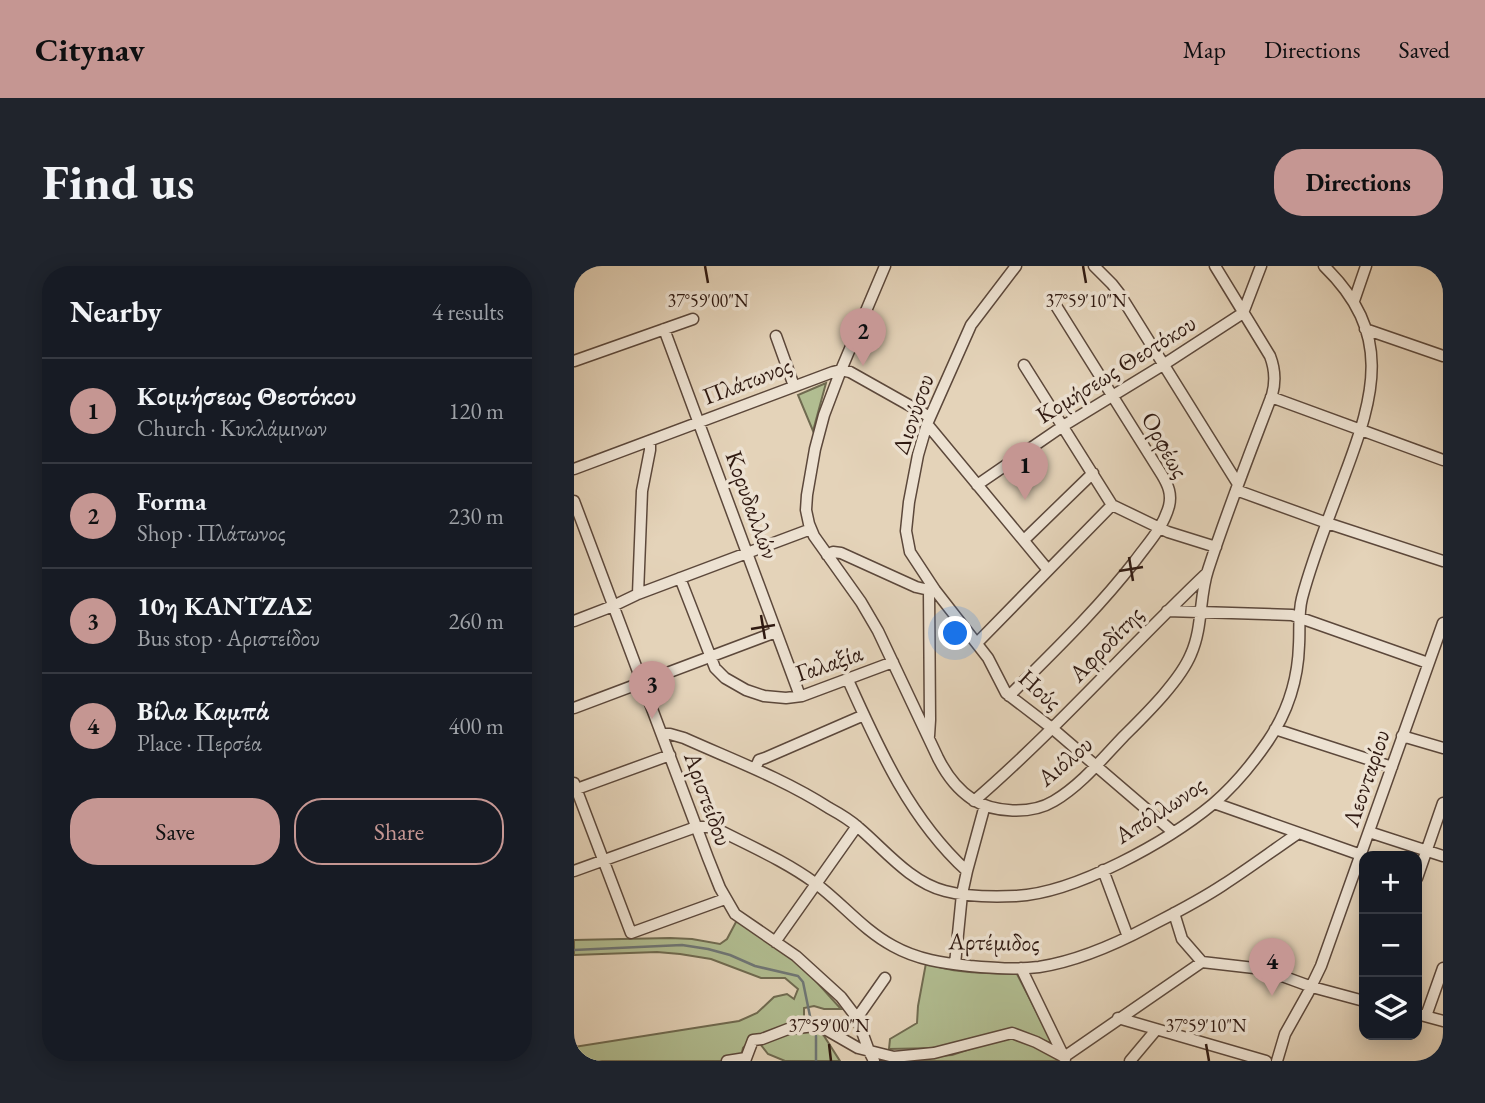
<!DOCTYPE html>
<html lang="en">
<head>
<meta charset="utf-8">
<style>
  body { margin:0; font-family:"EB Garamond",serif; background:#20242c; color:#f1f3f6 }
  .controls { position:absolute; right:21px; bottom:21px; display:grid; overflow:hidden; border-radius:14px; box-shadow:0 4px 18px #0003 }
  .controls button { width:63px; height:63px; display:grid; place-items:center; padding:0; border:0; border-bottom:2px solid #363941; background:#171b24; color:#f1f3f6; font:35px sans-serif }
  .you { position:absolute; left:382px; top:368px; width:24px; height:24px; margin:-18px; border:5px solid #fff; border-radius:50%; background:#1a73e8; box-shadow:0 0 0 10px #1a73e833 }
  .badge { display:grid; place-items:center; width:46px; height:46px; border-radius:50%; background:#c59692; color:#111; font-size:23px; font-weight:700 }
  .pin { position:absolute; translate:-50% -58px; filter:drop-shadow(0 2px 4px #0008) }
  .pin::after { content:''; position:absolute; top:37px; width:24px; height:21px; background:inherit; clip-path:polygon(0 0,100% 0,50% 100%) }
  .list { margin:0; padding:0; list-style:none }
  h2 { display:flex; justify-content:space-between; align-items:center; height:91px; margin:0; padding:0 28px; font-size:30px }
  h2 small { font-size:23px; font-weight:400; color:#9ea1a6 }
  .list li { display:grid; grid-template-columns:46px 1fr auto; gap:21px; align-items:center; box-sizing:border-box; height:105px; padding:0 28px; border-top:2px solid #363941 }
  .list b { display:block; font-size:26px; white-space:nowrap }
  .list p { margin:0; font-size:23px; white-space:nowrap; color:#9ea1a6 }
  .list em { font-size:23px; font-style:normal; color:#9ea1a6 }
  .actions { display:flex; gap:14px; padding:21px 28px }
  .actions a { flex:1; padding:16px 0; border:2px solid #c59692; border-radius:28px; text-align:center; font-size:24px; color:#c59692 }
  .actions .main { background:#c59692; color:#111 }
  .icon { flex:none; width:38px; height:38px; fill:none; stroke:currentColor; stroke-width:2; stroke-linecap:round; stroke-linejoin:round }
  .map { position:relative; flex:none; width:869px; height:795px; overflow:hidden; border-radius:28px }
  header { display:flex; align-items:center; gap:42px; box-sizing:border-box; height:98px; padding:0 35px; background:#c59692; color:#111 }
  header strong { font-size:33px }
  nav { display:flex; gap:38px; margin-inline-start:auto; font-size:24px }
  .intro { display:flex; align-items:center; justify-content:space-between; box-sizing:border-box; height:168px; padding:0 42px }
  h1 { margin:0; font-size:49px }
  .button { padding:18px 32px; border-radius:28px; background:#c59692; color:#111; font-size:24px; font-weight:700 }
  main { display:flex; gap:42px; padding:0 42px }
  aside { flex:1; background:#171b24; border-radius:28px; box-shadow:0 4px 18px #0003 }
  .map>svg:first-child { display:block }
</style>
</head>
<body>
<header>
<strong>Citynav</strong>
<nav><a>Map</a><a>Directions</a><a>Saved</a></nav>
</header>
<div class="intro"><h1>Find us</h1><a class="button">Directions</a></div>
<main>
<aside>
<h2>Nearby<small>4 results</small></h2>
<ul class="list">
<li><span class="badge">1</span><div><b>Κοιμήσεως Θεοτόκου</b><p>Church · Κυκλάμινων</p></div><em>120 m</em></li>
<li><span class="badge">2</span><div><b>Forma</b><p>Shop · Πλάτωνος</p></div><em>230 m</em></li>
<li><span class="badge">3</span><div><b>10η ΚΑΝΤΖΑΣ</b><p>Bus stop · Αριστείδου</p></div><em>260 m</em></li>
<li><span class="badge">4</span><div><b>Βίλα Καμπά</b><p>Place · Περσέα</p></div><em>400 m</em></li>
</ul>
<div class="actions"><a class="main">Save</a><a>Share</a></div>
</aside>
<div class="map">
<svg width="869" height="795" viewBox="0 0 869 795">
  <rect width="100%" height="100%" fill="#e4d3b9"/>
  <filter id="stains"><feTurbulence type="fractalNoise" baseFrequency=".00286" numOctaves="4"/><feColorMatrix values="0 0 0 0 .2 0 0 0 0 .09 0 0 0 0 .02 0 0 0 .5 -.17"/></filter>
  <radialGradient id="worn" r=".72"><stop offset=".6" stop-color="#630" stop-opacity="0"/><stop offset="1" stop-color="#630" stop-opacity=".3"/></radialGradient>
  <path fill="#b1bd91" stroke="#706b51" stroke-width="2" d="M252 117 239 165 224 129Z
    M162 656H166L222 693 267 743H250L240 740 230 742V753L250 770 266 795H211L194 788 180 770 169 782 166 795H0V781L165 755 183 747 200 731 213 728 220 733 224 723 211 712H187L137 693 106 688 83 686 0 689V674L96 672 118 673 146 678 153 673Z
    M352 697C381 708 413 707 443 708L479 778 445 765 363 782 315 783 316 773 343 757 344 740Z
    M435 772 448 773 487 795H322V793L378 789 420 775Z"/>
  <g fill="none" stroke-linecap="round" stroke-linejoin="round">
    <path stroke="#6f7776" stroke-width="2.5" d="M0 684 108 679 134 683 156 689 181 700 224 710 229 716 237 755
      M242 770V795"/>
    <defs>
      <path id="minor" d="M311 0 267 104 250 149 241 183 233 229 232 244 235 258 240 270 287 336 304 365 364 492C372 508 383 523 398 533 420 547 457 549 480 535 507 519 528 493 550 470 571 449 606 415 617 388 629 361 625 331 634 304 653 245 676 187 698 129 702 115 701 103 696 90L641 0
        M442 0 397 59 353 158 344 189 335 236 332 265 336 286 361 324 414 392 432 427 479 463 599 566
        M520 0 538 18 545 27 664 218
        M780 35 792 0
        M90 63 226 430
        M791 63 869 90
        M202 70 220 120
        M0 95 119 53
        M450 99 538 239 594 266 642 281
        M697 131 869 194
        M353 158 474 304
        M0 203 259 106 267 104 276 106 356 151
        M403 219 489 160 589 99 669 47 687 0
        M662 224 753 257 869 295
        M0 235 134 592 146 622 161 648 222 690 267 731 283 752 295 785 300 795
        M450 274 519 207
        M253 289 259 286 267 287 342 321 355 324
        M106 312 141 402 151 412 172 424 190 430 212 432 228 430 319 396
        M64 328 68 225 76 184V175
        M593 345 718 349 854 397
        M0 355 39 340 64 328 237 263
        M403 377 538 239
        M274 414C305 483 336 553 393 605
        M435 430C479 386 523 344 561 295 574 277 589 262 595 240 598 228 594 219 588 209L479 35
        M0 442 202 366
        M701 463 818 501
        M88 468H96L110 472C159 494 210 513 255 542 266 548 276 554 285 562 311 584 336 616 371 625 393 631 419 631 442 630 502 627 594 575 639 538 660 520 679 497 694 475 713 447 724 413 725 379 726 364 724 347 728 332 739 290 756 249 771 208 801 128 819 67 750 0
        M355 470 356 454 355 324 359 321
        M828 470 869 482
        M181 503 185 494 191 492 290 449
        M0 517 57 667 151 633
        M0 524 96 489
        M400 535C482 464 554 382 633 307
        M640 537 787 589
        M795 566 869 590
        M529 604 554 671
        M0 605 122 561H135L143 563C176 580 211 595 241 617 268 637 289 664 319 680 344 694 369 697 396 700 419 702 442 704 465 701 504 695 540 679 574 661 599 648 625 635 649 619 674 603 698 585 723 568
        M843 612 869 537
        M600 647 608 673 628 696
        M201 676 283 560
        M381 698 388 628 393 605 411 539
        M447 702 491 793
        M843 748 869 755
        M852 750 869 702
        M283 752 311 712
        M544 752 692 795
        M153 795 172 792
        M171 795 179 774 188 773 214 763 241 760 251 763 284 782 320 791 360 787 438 767 462 776 490 791 628 696 689 703 738 721 790 735
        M556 795 582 764
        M703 795 711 768 734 727 747 700 869 357"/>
    </defs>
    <use href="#minor" stroke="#5c483b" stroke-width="13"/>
    <use href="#minor" stroke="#ede2d2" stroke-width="10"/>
  </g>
  <path fill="none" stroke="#2f1911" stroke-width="2.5" d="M131 0 134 17M509 0 512 17M555 291 559 315M545 305 569 301M187 349 191 373M177 363 201 359M255 778 257 795M632 778 635 795"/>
  <g text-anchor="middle" stroke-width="7" stroke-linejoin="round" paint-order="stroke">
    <g font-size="24" fill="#2f1911" stroke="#ede2d2">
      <text transform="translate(542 103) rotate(-32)" y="8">Κομήσεως Θεοτόκου</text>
      <text transform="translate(173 115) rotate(-21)" y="8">Πλάτωνος</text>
      <text transform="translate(339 148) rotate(-71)" y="8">Διονύσου</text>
      <text transform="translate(591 179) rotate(61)" y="8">Ορφέως</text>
      <text transform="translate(178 239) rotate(70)" y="8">Κορυδαλλών</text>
      <text transform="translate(532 378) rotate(-46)" y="8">Αφροδίτης</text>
      <text transform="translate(255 397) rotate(-19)" y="8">Γαλαξία</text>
      <text transform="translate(466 424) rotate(42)" y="8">Ηούς</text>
      <text transform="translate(491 495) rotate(-40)" y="8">Αιόλου</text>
      <text transform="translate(792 512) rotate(-71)" y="8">Λεονταρίου</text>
      <text transform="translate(134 533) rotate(70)" y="8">Αριστείδου</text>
      <text transform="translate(586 544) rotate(-33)" y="8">Απόλλωνος</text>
      <text transform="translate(420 676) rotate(1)" y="8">Αρτέμιδος</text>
    </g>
  </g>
  <g font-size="18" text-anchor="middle" fill="#2f1911" stroke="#ede2d2" stroke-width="7" stroke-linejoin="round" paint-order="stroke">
    <text x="134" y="41">37°59'00"N</text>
    <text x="512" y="41">37°59'10"N</text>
    <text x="255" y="766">37°59'00"N</text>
    <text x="632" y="766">37°59'10"N</text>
  </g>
  <rect width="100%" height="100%" filter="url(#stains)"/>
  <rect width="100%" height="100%" fill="url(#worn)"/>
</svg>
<div class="controls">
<button>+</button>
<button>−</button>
<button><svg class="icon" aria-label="layers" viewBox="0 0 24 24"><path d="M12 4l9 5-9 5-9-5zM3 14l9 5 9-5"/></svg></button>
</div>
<div class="you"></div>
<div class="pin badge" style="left:451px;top:234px">1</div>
<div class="pin badge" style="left:289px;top:100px">2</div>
<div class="pin badge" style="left:78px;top:453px">3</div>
<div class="pin badge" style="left:698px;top:730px">4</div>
</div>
</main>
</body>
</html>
